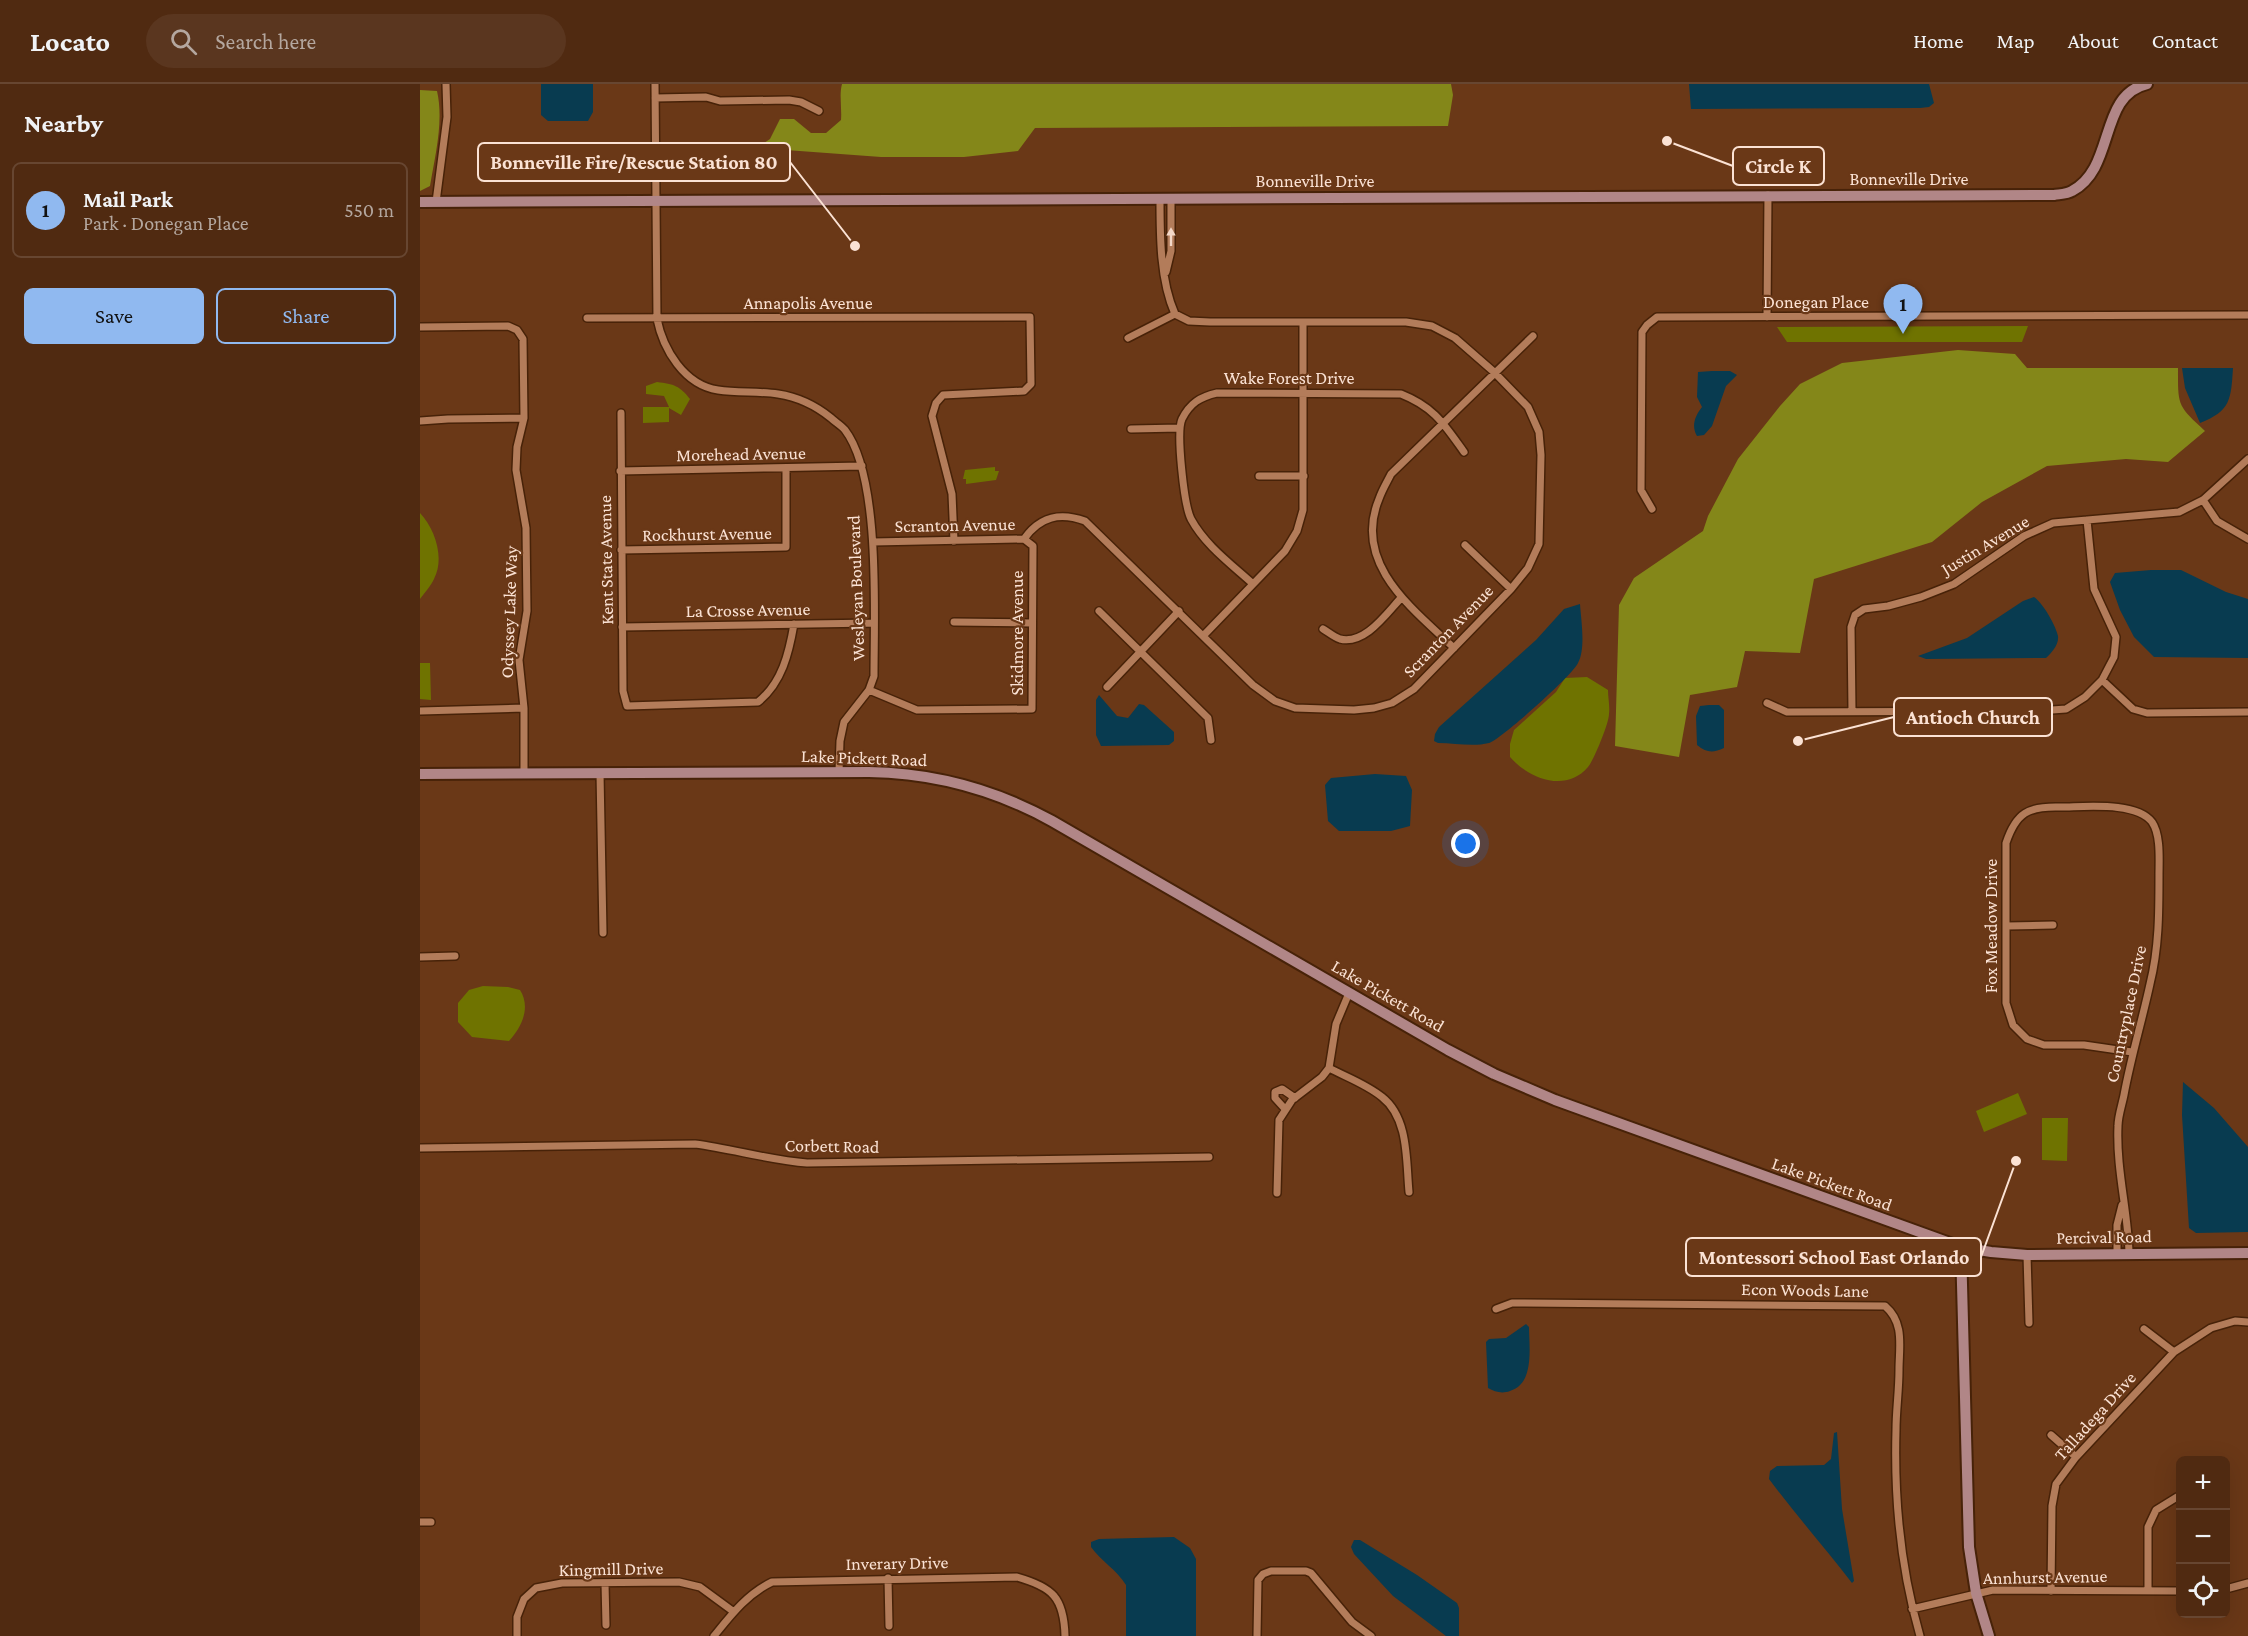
<!DOCTYPE html>
<html lang="en">
<head>
<meta charset="utf-8">
<style>
  body { margin:0; font-family:"Crimson Pro",serif; background:#5a361f; color:#f1f3f6 }
  .controls { position:absolute; right:18px; bottom:18px; display:grid; overflow:hidden; border-radius:9px; box-shadow:0 6px 24px #0002 }
  .controls button { width:54px; height:54px; display:grid; place-items:center; padding:0; border:0; border-bottom:2px solid #674631; background:#502a11; color:#f1f3f6; font:30px sans-serif }
  .you { position:absolute; left:1046px; top:760px; width:21px; height:21px; margin:-15px; border:4px solid #fff; border-radius:50%; background:#1a73e8; box-shadow:0 0 0 9px #1a73e833 }
  .badge { display:grid; place-items:center; width:39px; height:39px; border-radius:50%; background:#90b9f0; color:#111; font-size:20px; font-weight:700 }
  .pin { position:absolute; translate:-50% -50px; filter:drop-shadow(0 2px 3px #0008) }
  .pin::after { content:''; position:absolute; top:32px; width:21px; height:18px; background:inherit; clip-path:polygon(0 0,100% 0,50% 100%) }
  .list { margin:0; padding:0; list-style:none }
  h2 { display:flex; justify-content:space-between; align-items:center; height:78px; margin:0; padding:0 24px; font-size:26px }
  h2 small { font-size:20px; font-weight:400; color:#b4a79f }
  .list li { display:grid; grid-template-columns:39px 1fr auto; gap:18px; align-items:center; box-sizing:border-box; height:96px; margin:0 12px 12px; padding:0 12px; border:2px solid #674631; border-radius:9px }
  .list b { display:block; font-size:22px; white-space:nowrap }
  .list p { margin:0; font-size:20px; white-space:nowrap; color:#b4a79f }
  .list em { font-size:20px; font-style:normal; color:#b4a79f }
  .actions { display:flex; gap:12px; padding:18px 24px }
  .actions a { flex:1; padding:14px 0; border:2px solid #90b9f0; border-radius:9px; text-align:center; font-size:21px; color:#90b9f0 }
  .actions .main { background:#90b9f0; color:#111 }
  .icon { flex:none; width:33px; height:33px; fill:none; stroke:currentColor; stroke-width:2; stroke-linecap:round; stroke-linejoin:round }
  .map { position:relative; flex:none; width:1828px; height:1552px; overflow:hidden }
  header { display:flex; align-items:center; gap:36px; box-sizing:border-box; height:84px; padding:0 30px; background:#502a11; border-bottom:2px solid #674631 }
  header strong { font-size:28px }
  nav { display:flex; gap:33px; margin-inline-start:auto; font-size:21px }
  .search { width:420px; height:54px; background:#5a361f; display:flex; align-items:center; gap:15px; box-sizing:border-box; padding:0 21px; border-radius:33px; color:#b4a79f; font-size:22px }
  main { display:flex }
  aside { flex:1; background:#502a11 }
  .map>svg:first-child { display:block }
</style>
</head>
<body>
<header>
<strong>Locato</strong>
<div class="search"><svg class="icon" aria-label="search" viewBox="0 0 24 24"><circle cx="10" cy="10" r="6"/><path d="M15 15l6 6"/></svg>Search here</div>
<nav><a>Home</a><a>Map</a><a>About</a><a>Contact</a></nav>
</header>
<main>
<aside>
<h2>Nearby<small></small></h2>
<ul class="list">
<li><span class="badge">1</span><div><b>Mail Park</b><p>Park · Donegan Place</p></div><em>550 m</em></li>
</ul>
<div class="actions"><a class="main">Save</a><a>Share</a></div>
</aside>
<div class="map">
<svg width="1828" height="1552" viewBox="0 0 1828 1552">
  <rect width="100%" height="100%" fill="#6a3817"/>
  <path fill="#6f7300" d="M1608 242 1602 258H1367L1357 243Z
    M237 298C254 300 260 302 270 315L261 331 249 324V338L223 339V323H249L244 312 226 310V302Z
    M575 383V387H579L576 396 546 400V395H543L545 386Z
    M0 429C15 445 25 474 14 495 11 502 5 508 0 515Z
    M0 579H10L11 616 0 615Z
    M1167 593 1188 606C1188 614 1190 622 1189 630 1189 639 1174 676 1168 683 1146 709 1109 695 1090 673V660L1094 646 1136 608 1145 594Z
    M63 902 88 903 100 906C111 923 102 943 89 957L52 953 38 938V919L49 906Z
    M1598 1009 1607 1030 1564 1048 1556 1027Z
    M1622 1034H1648L1647 1077 1622 1076Z"/>
  <path fill="#848719" d="M422 0H1031L1033 11 1028 42 615 44 598 67 544 73H461L366 66 344 59 350 55 360 35H374L391 49H406L421 36C422 24 419 11 422 0Z
    M0 6 17 7C24 37 15 72 10 102L0 107Z
    M1538 266 1595 270 1607 284H1758C1758 322 1757 321 1785 347L1748 378 1706 375 1627 382 1562 418 1512 458 1394 495 1380 569 1325 567 1317 603 1270 611 1259 673 1195 662 1199 521 1214 494 1283 447 1288 432 1318 375 1360 322 1380 300 1422 279Z"/>
  <path fill="#083b50" d="M121 0H173V28L168 37H128L121 31Z
    M1269 0H1509L1514 19 1509 23 1500 24 1271 25Z
    M1762 284H1813C1811 315 1811 327 1780 339L1765 304Z
    M1292 287H1310L1317 291 1306 302 1292 342 1284 351 1277 352C1271 342 1275 332 1282 323L1277 313 1278 288Z
    M1731 486H1761L1806 508 1828 515V574L1734 573 1714 553 1700 526 1690 498 1695 489Z
    M1614 513C1623 519 1636 542 1638 552 1639 561 1632 568 1626 574L1506 575 1498 572 1547 554 1603 517Z
    M1160 520C1161 536 1166 564 1158 579 1153 591 1080 656 1069 659 1053 663 1035 659 1018 659L1014 657 1015 650 1019 643 1116 556 1144 525Z
    M679 611 697 632 708 634 719 620 724 621 754 648V657L749 661 681 662 676 651V616Z
    M1289 621H1299L1304 626V664C1293 669 1287 669 1277 661L1276 632 1280 622Z
    M955 690 986 692 992 706 990 742 971 747H919L908 737 905 701 911 694Z
    M1763 998 1794 1024 1828 1063V1148L1776 1149 1769 1144 1762 1031Z
    M1106 1240 1109 1243C1109 1262 1115 1300 1090 1307 1082 1310 1075 1308 1068 1304L1066 1258 1069 1255 1086 1254Z
    M1417 1348 1422 1425 1434 1497 1432 1499C1405 1464 1376 1431 1349 1395L1350 1387 1357 1382 1404 1381 1411 1375 1414 1349Z
    M754 1453 770 1464 776 1475V1552H706V1501C697 1486 681 1477 671 1463V1458L679 1455Z
    M934 1456H940L997 1491 1037 1519 1039 1524V1552H1026L973 1512 934 1470 931 1463Z"/>
  <g fill="none" stroke-linecap="round" stroke-linejoin="round">
    <defs>
      <path id="street" d="M235 0 237 235C243 265 264 301 298 306 318 309 338 307 358 310 378 313 395 321 411 334 415 338 421 341 425 346 461 393 454 532 454 592L449 606 424 638 420 657 419 688
        M235 14 286 13 300 17 369 16 381 18 399 27
        M16 118 27 33 26 0
        M746 188 751 167V115
        M1347 233 1348 111
        M167 234 610 233 611 300 604 307 523 311 516 319 512 332 532 410 534 457
        M0 243 88 242 97 246 103 255 104 334 97 363 96 386 106 444 107 527 99 576 104 624V690
        M708 254 755 230
        M201 329 203 607 207 622 338 618C362 599 369 569 374 540
        M0 337 28 335 104 334
        M711 345 760 344
        M200 387 442 382
        M839 392H884
        M1783 416 1797 437 1828 455
        M1232 425 1221 406 1222 248 1227 241 1237 233 1828 231
        M604 455C620 432 640 428 665 437L833 601 855 617 875 624 934 626 954 624 972 619 994 605 1091 505 1108 484 1119 460 1121 371 1119 348 1108 323 1074 288 1035 254 1012 242 986 238H790L769 237 755 230C740 196 740 152 740 115
        M453 458 604 455
        M1045 461 1091 505
        M201 466 366 463V385
        M832 499C811 480 785 461 771 435 764 421 756 348 762 335 770 319 780 313 797 309L981 310C1014 323 1024 340 1044 368
        M679 527 788 634 791 656
        M534 538 612 539
        M202 543 454 539
        M903 545C908 548 914 553 920 555 945 561 966 530 981 514
        M784 551 865 467 877 447 883 426V239
        M1034 564C993 525 932 480 959 415 962 406 967 398 971 390L1113 252
        M1682 596 1713 625 1727 629 1828 628
        M687 603 759 527
        M449 606 497 626 612 625 613 462 604 455
        M1347 619 1367 628 1618 627 1646 625 1665 613 1682 596 1694 573 1696 553 1674 505 1667 436
        M0 627 104 624
        M1432 627 1431 543 1435 531 1444 525 1468 522 1501 513 1534 500 1604 452 1633 439 1759 428 1783 416 1828 375
        M180 689 183 849
        M1587 842 1633 841
        M0 873 35 872
        M909 984C926 993 946 1000 962 1013 989 1034 986 1077 989 1108
        M865 1025 855 1014V1008L862 1005 875 1014
        M0 1064 275 1060C313 1065 349 1076 387 1079L789 1073
        M857 1109 859 1036 872 1016 902 993 909 984 916 940 929 909
        M1697 1169V1141L1702 1121
        M1709 1169C1708 1127 1696 1085 1698 1042 1698 1032 1702 1021 1704 1011 1711 973 1722 937 1730 900 1739 864 1739 828 1739 791 1739 776 1741 751 1732 738 1716 717 1664 723 1640 723 1608 722 1596 729 1586 759V919L1593 941 1607 955 1624 961H1664L1712 968
        M1607 1171 1609 1239
        M1076 1225 1092 1219 1465 1222C1485 1239 1479 1263 1479 1286 1479 1307 1476 1326 1476 1346 1474 1415 1481 1486 1500 1552
        M1724 1245 1754 1268
        M1631 1351 1656 1373
        M0 1438H11
        M468 1494 469 1542
        M185 1499 186 1541
        M1806 1505 1828 1499
        M1631 1507 1632 1422 1636 1400 1656 1373 1754 1268 1791 1244 1815 1237 1828 1238
        M1728 1507V1443L1736 1426 1757 1413
        M1492 1525 1573 1506 1760 1507
        M97 1552V1533L104 1515 116 1504 142 1499 259 1498 280 1503 314 1528
        M294 1552C311 1531 327 1510 352 1498L597 1493C632 1503 644 1513 645 1552
        M837 1552 838 1496 843 1490 851 1487H886L891 1489 932 1538 951 1552"/>
      <path id="secondary" d="M0 118 1634 111C1640 110 1647 110 1652 107 1696 84 1678 11 1727 0
        M0 690 449 688C515 689 574 705 632 737L1028 966 1074 990 1135 1016 1541 1163 1571 1168 1607 1171 1828 1169
        M1541 1163 1549 1463 1556 1509 1569 1552"/>
    </defs>
    <use href="#street" stroke="#472208" stroke-width="10"/>
    <use href="#secondary" stroke="#472208" stroke-width="14"/>
    <use href="#street" stroke="#b37c5a" stroke-width="7"/>
    <use href="#secondary" stroke="#b18687" stroke-width="10"/>
  </g>
  <defs><path id="oneway-solid" d="M-6-.8H1V-3.2L6.5 0L1 3.2V.8H-6Z" transform="scale(1.5)"/></defs>
  <use fill="#f4d8c8" href="#oneway-solid" transform="translate(751 153) rotate(-90)"/>
  <g text-anchor="middle" stroke-width="4.5" stroke-linejoin="round" paint-order="stroke">
    <g font-size="18" fill="#fbe2d4" stroke="#6a3817">
      <text x="1489" y="101">Bonneville Drive</text>
      <text x="895" y="103">Bonneville Drive</text>
      <text x="1396" y="224">Donegan Place</text>
      <text x="388" y="225">Annapolis Avenue</text>
      <text x="869" y="300">Wake Forest Drive</text>
      <text transform="translate(321 370) rotate(-1)" y="6">Morehead Avenue</text>
      <text transform="translate(535 441) rotate(-1)" y="6">Scranton Avenue</text>
      <text transform="translate(287 450) rotate(-1)" y="6">Rockhurst Avenue</text>
      <text transform="translate(1565 461) rotate(-31)" y="6">Justin Avenue</text>
      <text transform="translate(186 476) rotate(-91)" y="6">Kent State Avenue</text>
      <text transform="translate(436 504) rotate(-92)" y="6">Wesleyan Boulevard</text>
      <text transform="translate(328 526) rotate(-1)" y="6">La Crosse Avenue</text>
      <text transform="translate(89 528) rotate(-88)" y="6">Odyssey Lake Way</text>
      <text transform="translate(1028 547) rotate(-46)" y="6">Scranton Avenue</text>
      <text transform="translate(597 549) rotate(-90)" y="6">Skidmore Avenue</text>
      <text transform="translate(444 674) rotate(2)" y="6">Lake Pickett Road</text>
      <text transform="translate(1571 842) rotate(-90)" y="6">Fox Meadow Drive</text>
      <text transform="translate(968 912) rotate(30)" y="6">Lake Pickett Road</text>
      <text transform="translate(1706 930) rotate(-78)" y="6">Countryplace Drive</text>
      <text transform="translate(412 1062) rotate(1)" y="6">Corbett Road</text>
      <text transform="translate(1412 1100) rotate(20)" y="6">Lake Pickett Road</text>
      <text transform="translate(1684 1153) rotate(-1)" y="6">Percival Road</text>
      <text transform="translate(1385 1206) rotate(1)" y="6">Econ Woods Lane</text>
      <text transform="translate(1675 1332) rotate(-48)" y="6">Talladega Drive</text>
      <text transform="translate(477 1479) rotate(-1)" y="6">Inverary Drive</text>
      <text transform="translate(191 1485) rotate(-1)" y="6">Kingmill Drive</text>
      <text transform="translate(1625 1493) rotate(-1)" y="6">Annhurst Avenue</text>
    </g>
  </g>
  <path fill="none" stroke="#fbe2d4" stroke-width="2" d="M435 162L370 78M1247 57L1313 82M1378 657L1474 633M1596 1077L1561 1173"/>
  <g fill="#fbe2d4" stroke="#6a3817" stroke-width="2">
    <circle cx="435" cy="162" r="6"/>
    <circle cx="1247" cy="57" r="6"/>
    <circle cx="1378" cy="657" r="6"/>
    <circle cx="1596" cy="1077" r="6"/>
  </g>
  <g fill="#6a3817" stroke="#fbe2d4" stroke-width="2">
    <rect x="58" y="59" width="312" height="38" rx="6"/>
    <rect x="1313" y="63" width="91" height="38" rx="6"/>
    <rect x="1474" y="614" width="158" height="38" rx="6"/>
    <rect x="1266" y="1154" width="295" height="38" rx="6"/>
  </g>
  <g font-size="20" text-anchor="middle" font-weight="bold" fill="#fbe2d4">
    <text x="214" y="85">Bonneville Fire/Rescue Station 80</text>
    <text x="1358" y="89">Circle K</text>
    <text x="1553" y="640">Antioch Church</text>
    <text x="1414" y="1180">Montessori School East Orlando</text>
  </g>
</svg>
<div class="controls">
<button>+</button>
<button>−</button>
<button><svg class="icon" aria-label="locate" viewBox="0 0 24 24"><circle cx="12" cy="12" r="6"/><path d="M12 2v4M12 18v4M2 12h4M18 12h4"/></svg></button>
</div>
<div class="you"></div>
<div class="pin badge" style="left:1483px;top:250px">1</div>
</div>
</main>
</body>
</html>
